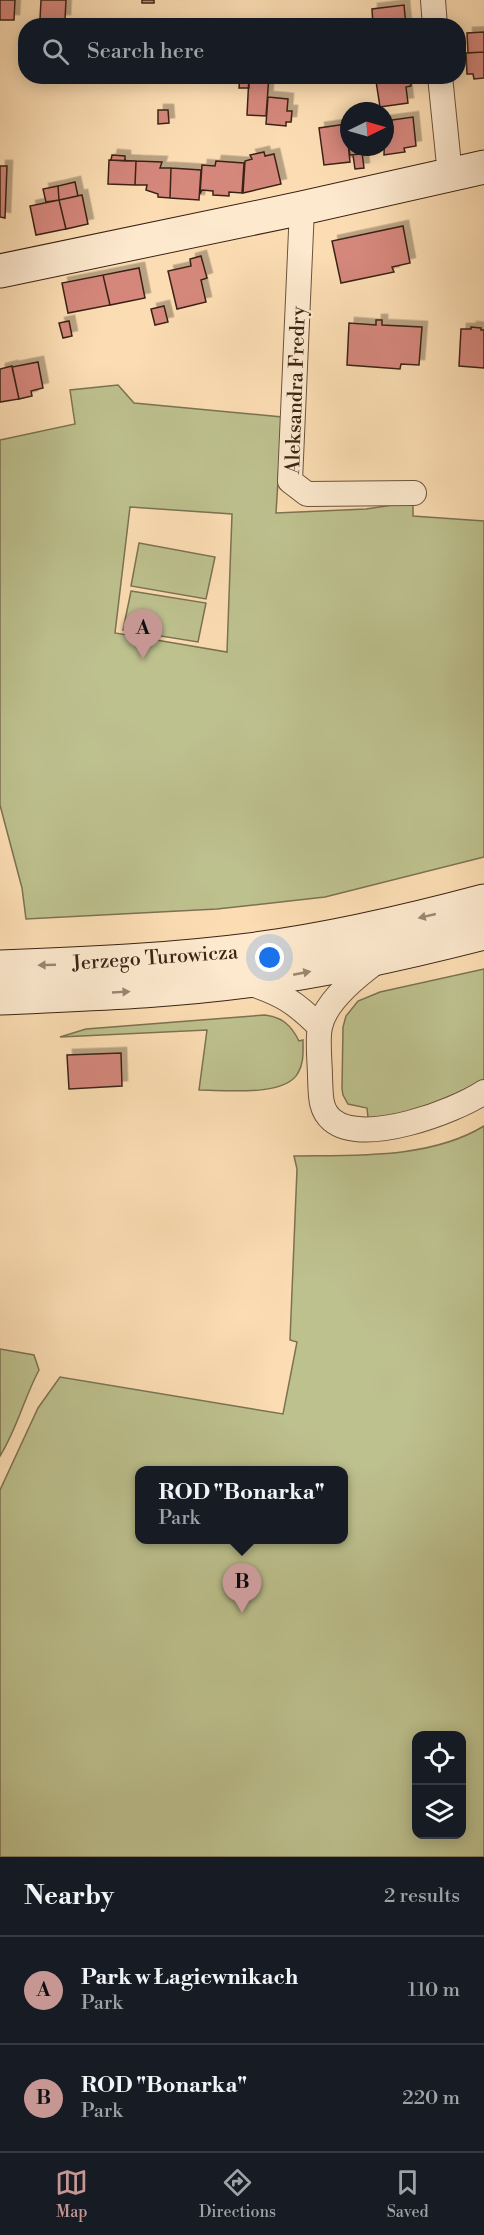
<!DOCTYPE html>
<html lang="en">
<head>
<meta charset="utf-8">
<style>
  body { margin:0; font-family:"Libre Bodoni",serif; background:#20242c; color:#f1f3f6 }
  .controls { position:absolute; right:18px; bottom:18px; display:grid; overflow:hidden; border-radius:12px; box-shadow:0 3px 15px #0003 }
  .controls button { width:54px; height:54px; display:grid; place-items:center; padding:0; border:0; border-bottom:2px solid #363941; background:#171b24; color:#f1f3f6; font:30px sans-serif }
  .compass { position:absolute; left:340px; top:102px; width:54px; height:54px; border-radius:50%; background:#171b24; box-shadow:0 3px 15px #0003; rotate:85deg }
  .you { position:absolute; left:270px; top:958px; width:21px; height:21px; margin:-15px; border:4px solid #fff; border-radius:50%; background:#1a73e8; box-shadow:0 0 0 9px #1a73e833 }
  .badge { display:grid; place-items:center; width:39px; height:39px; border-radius:50%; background:#c59692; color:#111; font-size:20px; font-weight:700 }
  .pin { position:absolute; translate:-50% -50px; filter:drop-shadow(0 2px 3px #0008) }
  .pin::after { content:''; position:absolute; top:32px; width:21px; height:18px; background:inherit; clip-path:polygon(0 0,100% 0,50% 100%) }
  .popup { position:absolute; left:135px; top:1466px; width:213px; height:78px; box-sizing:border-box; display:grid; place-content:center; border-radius:12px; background:#171b24; filter:drop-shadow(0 2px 4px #0005); font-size:20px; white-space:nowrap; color:#9ea1a6 }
  .popup b { font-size:22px; color:#f1f3f6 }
  .popup::after { content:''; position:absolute; left:50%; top:100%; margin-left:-12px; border:12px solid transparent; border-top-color:#171b24 }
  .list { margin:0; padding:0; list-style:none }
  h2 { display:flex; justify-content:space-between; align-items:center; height:78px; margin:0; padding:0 24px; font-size:26px }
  h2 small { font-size:20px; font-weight:400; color:#9ea1a6 }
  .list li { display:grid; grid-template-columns:39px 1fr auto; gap:18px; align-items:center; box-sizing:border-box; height:108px; padding:0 24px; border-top:2px solid #363941 }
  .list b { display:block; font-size:22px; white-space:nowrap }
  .list p { margin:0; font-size:20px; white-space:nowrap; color:#9ea1a6 }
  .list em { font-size:20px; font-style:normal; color:#9ea1a6 }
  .icon { flex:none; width:33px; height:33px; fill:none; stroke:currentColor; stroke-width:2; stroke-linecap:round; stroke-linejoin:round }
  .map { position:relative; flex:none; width:484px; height:1857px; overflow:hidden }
  .search { position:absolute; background:#171b24; box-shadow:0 3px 15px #0003; left:18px; right:18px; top:18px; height:66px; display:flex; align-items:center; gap:15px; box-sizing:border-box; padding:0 21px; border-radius:24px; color:#9ea1a6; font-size:22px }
  .sheet { height:294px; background:#171b24 }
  nav { display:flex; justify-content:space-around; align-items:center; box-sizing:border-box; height:84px; border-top:2px solid #363941; background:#171b24; font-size:16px; color:#9ea1a6 }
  nav a { display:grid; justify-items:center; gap:3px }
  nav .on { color:#c59692 }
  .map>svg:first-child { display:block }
</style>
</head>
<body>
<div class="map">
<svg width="484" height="1857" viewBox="0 0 484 1857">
  <defs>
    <filter id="shadow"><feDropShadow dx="5.5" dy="-5.5" stdDeviation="0" flood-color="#0004"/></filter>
  </defs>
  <rect width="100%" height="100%" fill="#fcddb3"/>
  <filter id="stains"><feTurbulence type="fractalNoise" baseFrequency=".00333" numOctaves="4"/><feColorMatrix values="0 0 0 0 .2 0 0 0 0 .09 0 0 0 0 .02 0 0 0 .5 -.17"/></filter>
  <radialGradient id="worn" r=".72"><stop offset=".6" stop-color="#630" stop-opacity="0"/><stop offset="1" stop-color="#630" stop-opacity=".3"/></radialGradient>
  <path fill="#bdc18e" stroke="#7c7252" stroke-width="1.5" fill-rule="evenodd" d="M118 385 134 403 282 417 276 513 366 509 413 502V516L484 521V857L325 897 217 909 26 919 22 888 0 805V440L75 424 70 390ZM130 507 232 514 227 652 115 633Z
    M139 543 215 557 206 599 131 586Z
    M131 591 206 603 198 642 123 630Z
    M484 969V1081L409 1114 368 1118 367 1108 348 1104 343 1095 342 1089 343 1027 346 1016 358 1001 380 992Z
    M265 1015C282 1017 291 1025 299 1041L303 1040C303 1052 304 1063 298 1073 285 1097 225 1090 199 1090L207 1030 60 1037 86 1029Z
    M484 1126V1857H0V1490L38 1408 60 1377 283 1414 297 1342 290 1340 297 1169 294 1156C355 1155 430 1159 484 1126ZM140 1470H344V1540H140ZM416 1736H462V1834H416Z
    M0 1349 34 1355 39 1370C24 1398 17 1429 0 1456Z"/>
  <path fill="#d5877c" stroke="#3b2415" stroke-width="1.5" filter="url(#shadow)" d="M0 0H15L14 20H0Z
    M41 0H66L65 20 40 19Z
    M142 0H154V3H142Z
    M404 5 406 26H373L372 9Z
    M484 32V52L468 53 467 33Z
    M484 52V78L474 79 473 74H467L466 53Z
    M240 76H249V88H239Z
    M249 76H269L266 116 247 115Z
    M376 76H402L377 80Z
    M402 76H410L411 86 406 87 408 103 380 107 376 81Z
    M268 97 288 99 287 111H292L291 122H286V126L266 124Z
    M158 110H168L169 123 158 124Z
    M413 117 416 146 404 148 405 152 384 155 385 121Z
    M346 124 350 162 324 165 319 128Z
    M360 148 361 154 350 155 349 149Z
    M264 152 265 156 274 154 281 184 243 193 245 161 252 159 250 155Z
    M362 152 364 168 355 169 353 155Z
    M112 155 125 156V161L111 160Z
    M109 160 136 161 135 185 108 184Z
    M136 161 162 162 160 168H171L170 198 158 197V194L146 190 147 185H135Z
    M216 161 244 163 242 193 229 192V196L213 195V191L202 190 200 194 202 165 215 166Z
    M0 166H7L5 218 0 217Z
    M171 168 201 170 199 200 170 198Z
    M75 182 78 196 59 200 58 186Z
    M58 186 59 200 46 202 43 189Z
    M82 195 88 224 66 229 59 200Z
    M59 200 66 229 36 235 30 206Z
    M403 226 410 263 392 267 394 272 341 283 332 241Z
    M201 256 207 278 201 280 206 302 177 309 168 271 191 266 190 259Z
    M139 268 145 298 110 305 103 275Z
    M103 275 110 305 68 313 62 283Z
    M164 306 168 322 155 325 151 309Z
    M376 320H382V325L422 327 419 365 401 364 400 369 347 365 349 323 376 325Z
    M69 321 72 336 63 338 59 323Z
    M471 327 481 328V330H484V368L459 366 461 329H471Z
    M38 362 43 388 31 391 32 396 19 399 12 367Z
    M12 366 19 399 0 402V369Z
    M121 1053 122 1086 69 1089 67 1055Z"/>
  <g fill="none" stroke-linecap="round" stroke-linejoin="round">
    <defs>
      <path id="street" d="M433 0 435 26
        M440 76 450 175
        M302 208 290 481 307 494 414 493
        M376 962C357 976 325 1002 320 1027 317 1040 320 1063 320 1077 321 1093 319 1109 332 1120 363 1146 454 1112 484 1092
        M249 983C282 994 295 1002 320 1027"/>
      <path id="secondary" d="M0 271 302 208 484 167
        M0 967C85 964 171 960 256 949 333 939 409 921 484 901
        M0 998C82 994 165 992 247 981 327 971 406 953 484 933"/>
    </defs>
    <use href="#street" stroke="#6b523c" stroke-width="26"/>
    <use href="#secondary" stroke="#3b2415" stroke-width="35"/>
    <use href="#street" stroke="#fde9ce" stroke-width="24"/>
    <use href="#secondary" stroke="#fde9ce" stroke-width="33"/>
  </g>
  <defs><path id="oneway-solid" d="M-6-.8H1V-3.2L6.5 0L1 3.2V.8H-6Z" transform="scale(1.5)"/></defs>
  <g fill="#9c8672">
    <use href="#oneway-solid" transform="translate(427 916) rotate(167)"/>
    <use href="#oneway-solid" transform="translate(47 965) rotate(178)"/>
    <use href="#oneway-solid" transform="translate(302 973) rotate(-11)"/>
    <use href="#oneway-solid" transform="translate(121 992) rotate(-3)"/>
  </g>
  <g text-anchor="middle" stroke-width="5" stroke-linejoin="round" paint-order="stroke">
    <g font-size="20" fill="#3b2415" stroke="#fde9ce">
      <text transform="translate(295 390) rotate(-88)" y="7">Aleksandra Fredry</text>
      <text transform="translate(155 957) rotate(-4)" y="7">Jerzego Turowicza</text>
    </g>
  </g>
  <rect width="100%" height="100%" filter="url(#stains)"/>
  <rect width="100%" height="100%" fill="url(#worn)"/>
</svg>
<div class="controls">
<button><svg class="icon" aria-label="locate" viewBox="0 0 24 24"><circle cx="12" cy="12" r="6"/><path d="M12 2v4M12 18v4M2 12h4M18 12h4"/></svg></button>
<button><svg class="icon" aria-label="layers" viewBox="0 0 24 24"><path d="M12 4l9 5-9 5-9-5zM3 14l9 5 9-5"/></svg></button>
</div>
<svg class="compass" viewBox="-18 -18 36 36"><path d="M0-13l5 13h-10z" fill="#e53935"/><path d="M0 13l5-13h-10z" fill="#9ea1a6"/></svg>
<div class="you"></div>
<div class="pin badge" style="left:143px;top:659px">A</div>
<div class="pin badge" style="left:242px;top:1613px">B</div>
<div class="popup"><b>ROD &quot;Bonarka&quot;</b>Park</div>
<div class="search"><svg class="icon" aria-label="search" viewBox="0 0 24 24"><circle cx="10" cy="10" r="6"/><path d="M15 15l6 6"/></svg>Search here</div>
</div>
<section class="sheet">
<h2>Nearby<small>2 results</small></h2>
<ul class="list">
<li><span class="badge">A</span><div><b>Park w Łagiewnikach</b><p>Park</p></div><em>110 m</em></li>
<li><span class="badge">B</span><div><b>ROD &quot;Bonarka&quot;</b><p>Park</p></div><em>220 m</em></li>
</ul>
</section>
<nav>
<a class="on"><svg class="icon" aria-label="map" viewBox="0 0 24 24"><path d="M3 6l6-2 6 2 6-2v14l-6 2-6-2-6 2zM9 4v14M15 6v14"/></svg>Map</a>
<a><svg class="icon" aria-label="directions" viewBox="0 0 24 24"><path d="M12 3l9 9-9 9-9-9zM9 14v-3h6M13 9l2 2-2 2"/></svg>Directions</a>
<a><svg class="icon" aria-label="saved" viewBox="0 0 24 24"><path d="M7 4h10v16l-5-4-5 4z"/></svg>Saved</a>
</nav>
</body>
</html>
